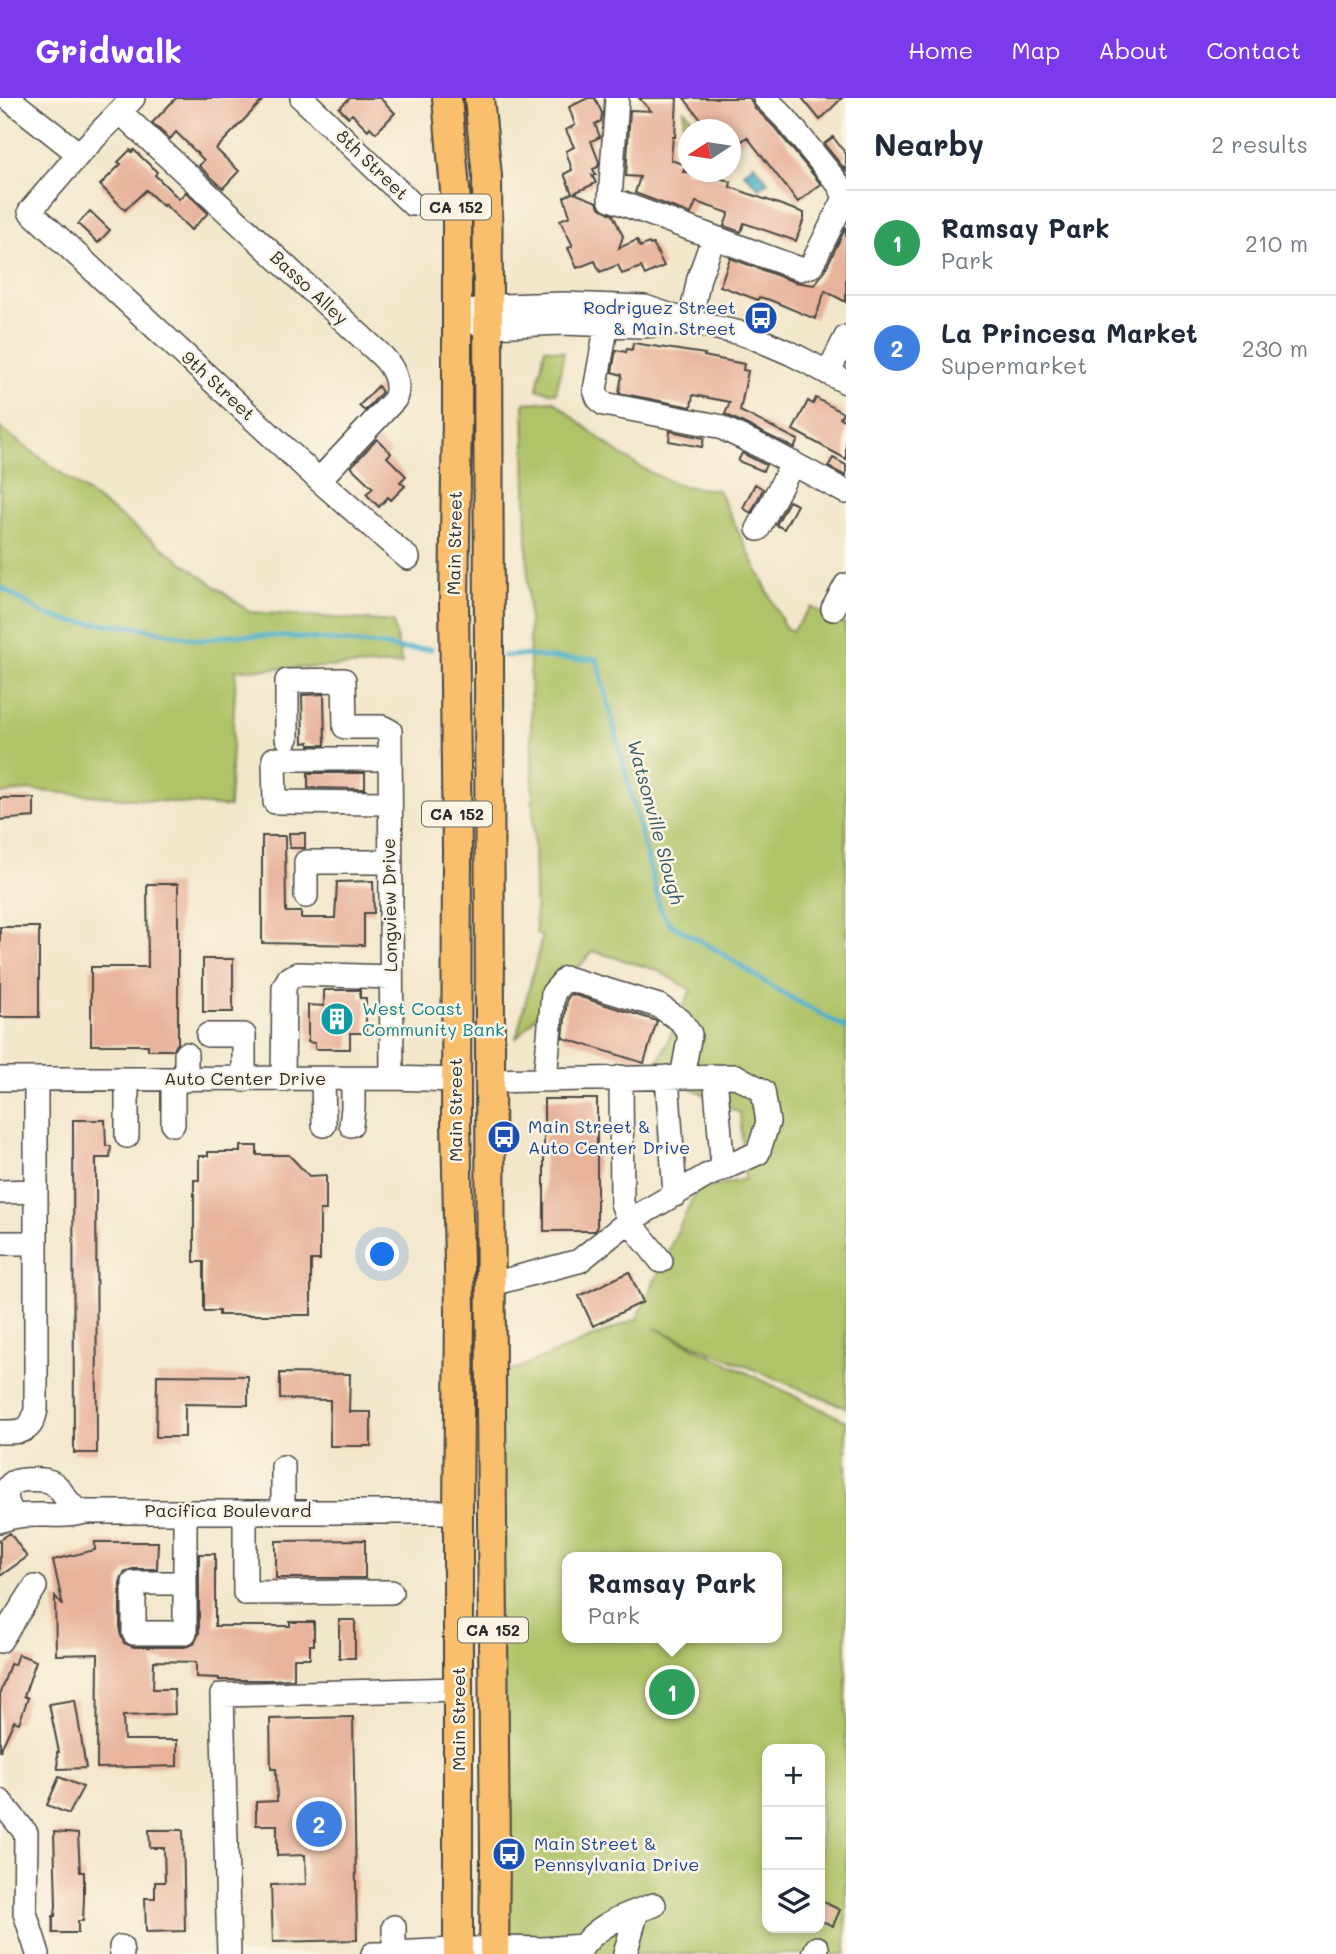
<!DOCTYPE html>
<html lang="en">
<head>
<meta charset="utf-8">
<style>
  body { margin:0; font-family:Mali,sans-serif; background:#f2f2f3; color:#1f2937 }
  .controls { position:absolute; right:21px; bottom:21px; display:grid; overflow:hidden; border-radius:14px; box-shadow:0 4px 10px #0003 }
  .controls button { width:63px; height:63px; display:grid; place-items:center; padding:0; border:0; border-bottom:2px solid #e0e1e3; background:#fff; color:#1f2937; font:35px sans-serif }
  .compass { position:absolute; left:678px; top:21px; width:63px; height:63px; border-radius:50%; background:#fff; box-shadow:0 4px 10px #0003; rotate:258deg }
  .you { position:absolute; left:383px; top:1157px; width:24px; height:24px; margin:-18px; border:5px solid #fff; border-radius:50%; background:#1a73e8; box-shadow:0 0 0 10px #1a73e833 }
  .badge { display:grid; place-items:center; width:46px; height:46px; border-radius:50%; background:#7c3aed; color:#fff; font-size:23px; font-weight:700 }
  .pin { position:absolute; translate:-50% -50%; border:4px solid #fff; box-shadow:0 2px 7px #0006 }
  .popup { position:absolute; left:562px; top:1454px; width:220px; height:91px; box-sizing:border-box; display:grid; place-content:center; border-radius:14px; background:#fff; filter:drop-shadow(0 2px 5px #0005); font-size:23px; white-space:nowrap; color:#747a83 }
  .popup b { font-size:26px; color:#1f2937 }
  .popup::after { content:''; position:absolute; left:50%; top:100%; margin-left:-14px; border:14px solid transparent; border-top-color:#fff }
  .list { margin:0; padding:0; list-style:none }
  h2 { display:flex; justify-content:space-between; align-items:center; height:91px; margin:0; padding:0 28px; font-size:30px }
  h2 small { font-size:23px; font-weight:400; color:#747a83 }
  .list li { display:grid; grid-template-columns:46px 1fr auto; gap:21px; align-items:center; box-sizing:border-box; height:105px; padding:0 28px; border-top:2px solid #e0e1e3 }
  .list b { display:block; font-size:26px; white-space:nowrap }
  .list p { margin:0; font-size:23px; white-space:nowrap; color:#747a83 }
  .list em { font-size:23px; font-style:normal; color:#747a83 }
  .icon { flex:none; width:38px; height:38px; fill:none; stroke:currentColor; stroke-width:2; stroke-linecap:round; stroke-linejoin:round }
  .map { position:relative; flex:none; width:846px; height:1856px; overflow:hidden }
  header { display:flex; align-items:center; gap:42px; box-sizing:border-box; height:98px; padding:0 35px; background:#7c3aed; color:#fff }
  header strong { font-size:33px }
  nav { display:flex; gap:38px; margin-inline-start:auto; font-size:24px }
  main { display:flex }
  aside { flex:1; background:#fff }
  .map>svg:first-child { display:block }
</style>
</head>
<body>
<header>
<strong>Gridwalk</strong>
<nav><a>Home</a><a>Map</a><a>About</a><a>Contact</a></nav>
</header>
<main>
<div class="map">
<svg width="846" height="1856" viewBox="0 0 846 1856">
  <rect width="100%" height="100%" fill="#fcf5e5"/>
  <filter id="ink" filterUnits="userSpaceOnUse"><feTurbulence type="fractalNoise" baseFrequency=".0143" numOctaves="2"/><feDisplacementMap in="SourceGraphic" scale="14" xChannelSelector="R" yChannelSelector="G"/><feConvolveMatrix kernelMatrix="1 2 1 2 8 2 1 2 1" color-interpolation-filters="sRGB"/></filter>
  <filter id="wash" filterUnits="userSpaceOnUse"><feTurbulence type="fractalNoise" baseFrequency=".00686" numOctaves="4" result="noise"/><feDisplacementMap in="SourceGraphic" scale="28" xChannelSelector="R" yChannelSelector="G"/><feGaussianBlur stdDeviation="1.57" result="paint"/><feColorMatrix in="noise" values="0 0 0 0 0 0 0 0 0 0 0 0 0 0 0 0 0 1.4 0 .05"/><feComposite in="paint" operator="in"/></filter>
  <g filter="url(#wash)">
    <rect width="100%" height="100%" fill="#f3e7cb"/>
    <path fill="#afc368" stroke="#6d774a" stroke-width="2" fill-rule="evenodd" d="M684 11 700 31 688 32V62L681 59Z
      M545 250 564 254 556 295 537 291Z
      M554 303C593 335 631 371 680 387 692 390 705 391 718 392L785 529 792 533 811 509 846 527 844 532 846 533V1310L655 1230 846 1323V1856H501L497 1279 637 1221 696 1093 745 1081 740 1015 655 971 691 892 657 872 593 853 516 941 542 839 536 836 524 305ZM567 1459H777V1540H567ZM767 1651H820V1830H767Z
      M0 330 250 514 393 524 402 566 236 572 229 709 29 692 0 696Z"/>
    <path fill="#49aec8" stroke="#3a6c7a" stroke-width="2" d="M754 66 768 84 759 90 744 75Z"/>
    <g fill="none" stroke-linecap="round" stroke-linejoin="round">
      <path stroke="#49aec8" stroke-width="5" d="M0 489 44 516 69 523 138 529 201 542 232 537 293 539 380 547 401 551H431
        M503 558 521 557 564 561H597L660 810 670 826 720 854 777 892 846 930"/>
    </g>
    <g id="blocks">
      <path fill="#e8b39b" d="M176 0H265L216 51 239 73 223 90 199 68 204 62 176 34 170 41 152 25Z
        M350 0H380L395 15 376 35 370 29 368 32 352 16 348 19 339 10Z
        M588 0H595L602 15 601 23 595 26 600 39 591 43 599 64 598 69 593 71 596 77H592L596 85 574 95 597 104 599 109 613 117 623 138 619 150 637 142 640 149 649 145 650 147 653 146 664 168 645 177 641 169 622 176 618 167 600 174 595 163 577 170 568 150 572 148V146L560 122 570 118 564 99 572 95 564 76 572 72 566 53 574 49 566 32 575 27 569 9Z
        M639 0H677L675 39H673L671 62 686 67 683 74H703L731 84 730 89 804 115V120L796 143 744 125 741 134 724 128 729 115 696 104 691 116 635 95 640 79 626 78 630 12 651 13Z
        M684 0H750L755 10 775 30 821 86 798 104 747 39 731 52V32H709Z
        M802 0H842L820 22Z
        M833 39 846 56V73L824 46Z
        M130 52 132 54 134 52 157 74 155 77 179 101 186 94 208 115 191 132 164 106 163 108 146 92 125 112 100 87 121 66 118 64Z
        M90 113 110 132 98 145 78 126Z
        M846 129V204L825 193 815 221 770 202 759 199 758 202 720 188 730 160 795 184 814 187 824 174Z
        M633 245 705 256 704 258 744 266 743 272 748 273 740 313 798 342 794 350 725 316 730 304 693 297 691 309 619 295 622 277 612 274 616 252 626 254 627 251 632 252Z
        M378 288 382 294 365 313 359 308Z
        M816 300 843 315 840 320 846 323V361L793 332 808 303 813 306Z
        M670 333 704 340 702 349 669 343Z
        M377 341 391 355 387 359 406 378 400 384 405 388 391 402 388 399 379 409 366 396 373 390 351 369Z
        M742 355 766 367 763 373 738 363Z
        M833 360 846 367V378L828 369Z
        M755 386 763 391 751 415 743 410Z
        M789 403 797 407 784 431 776 427Z
        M324 596 325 647H309V644L303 645 302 597Z
        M308 675H365V691L308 690Z
        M0 700H34V719L0 722Z
        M289 735H305V750H290Z
        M262 738H285L286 814H301V820H335L337 784 373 783 374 815H364V847L262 845Z
        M147 786H178V945L173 952H148V947H91V869H148Z
        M0 829H39V919H0Z
        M203 861H233V914H203Z
        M324 892H360V900H366V935H350V951H315V945L308 944V907L324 908Z
        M571 896 657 923 644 965 563 940 567 901Z
        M544 1001H597V1130L595 1133H544Z
        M73 1022H105L106 1048H111L110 1060H96L97 1355H74Z
        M240 1048H257V1057H289L309 1078 326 1077V1112H320V1162H311V1217H219V1213H204V1164H194V1082H199V1058H208V1054H240Z
        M629 1174 643 1204 593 1228 579 1198Z
        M280 1275 350 1276 349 1314H371V1348H330V1302L280 1301Z
        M157 1277 248 1278V1307L185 1306V1339H156Z
        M10 1435 27 1459 0 1478V1442Z
        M365 1442V1480H276V1443Z
        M95 1444H158L157 1471H133L126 1473 122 1479 120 1485V1535L124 1545 134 1549H185L194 1546 199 1535V1456H215V1528H290V1524H314V1547H310V1560H294V1581L269 1582H219V1580L196 1579V1564L154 1563 153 1591H174L175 1616 123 1618 124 1642H177V1668L97 1670 98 1556 56 1557 55 1498 63 1508 53 1462 95 1452Z
        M339 1522H355V1560H339Z
        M18 1556 36 1563 24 1598 28 1600 19 1625 14 1623 0 1653V1595L10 1566 14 1567Z
        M75 1602 86 1670 58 1671 57 1654H59L49 1606Z
        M353 1619 357 1842 273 1844 271 1787 306 1786 305 1757 277 1758V1727H256V1704L277 1703 276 1671H271L270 1621Z
        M59 1679 83 1689 69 1716 47 1707Z
        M149 1732H183L185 1833 146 1834 145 1800H155V1784H165L164 1750H150Z
        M54 1734 78 1736 80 1774H84V1801L83 1823H78V1835H53V1818H55L56 1807Z
        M820 1802 840 1812 833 1828 820 1822Z"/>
    </g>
  </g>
  <g filter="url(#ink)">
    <use href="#blocks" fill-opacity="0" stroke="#494743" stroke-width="2"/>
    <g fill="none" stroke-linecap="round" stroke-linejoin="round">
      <defs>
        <path id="minor" d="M8 0 79 56
          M133 0 79 56 30 113 319 382 408 460
          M302 0 412 106
          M617 0 610 101 800 171 811 168 845 100 840 88 785 20 765 0
          M120 14 382 258C393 269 401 285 395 301L319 382
          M456 219 488 209 503 208 563 206 645 209 690 224 740 235 755 240 792 256 846 284
          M473 224 488 228 563 225 641 228 680 225
          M690 224 699 180 713 141
          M607 225 595 292 598 300 604 306 718 328 764 350 846 394
          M828 275 846 239
          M758 431 793 365
          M833 511 846 487
          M287 640V583L344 582 345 629H382L390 633 392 980
          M389 705 275 704 274 661H390
          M306 798V764H390
          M208 937H244V982
          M186 956V982
          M715 978 723 1071
          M621 979 622 1105 629 1123 661 1163
          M667 979 675 1097
          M0 981 392 980 456 982
          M323 981 324 1027
          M545 981 553 895 566 880 659 908 680 922 690 936 682 979
          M173 982V1026
          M283 982 284 889 289 880 298 876 391 879
          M490 983 736 978 763 993 768 1024 758 1055 706 1078 629 1123 579 1163 492 1186
          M351 1027 353 1010V981
          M127 1038V982
          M0 1094 35 1093
          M0 1145H36
          M0 1334C21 1334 32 1335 36 1311V981
          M283 1413V1369
          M245 1414V1495L391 1494
          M16 1418C7 1411 1 1391 14 1384 19 1381 42 1381 48 1383 64 1387 63 1409 85 1414
          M0 1423C25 1411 58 1422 85 1414H458
          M134 1485H185V1535H134Z
          M185 1485V1414
          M0 1543 35 1489
          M0 1703 26 1735 25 1815 38 1856
          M394 1829V1855
          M121 1849 122 1856
          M229 1856 222 1597 459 1591
          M373 1856 494 1850 543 1851 582 1848
          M578 1856C592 1828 627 1816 654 1807
          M625 1856 637 1813
          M814 1856 817 1850"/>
        <path id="major" d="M447 0 457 115V316L454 504 457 753 456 1024 460 1214 458 1414V1856
          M479 0 487 78 488 190 491 1308 495 1757 494 1856"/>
      </defs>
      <use href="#minor" stroke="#494743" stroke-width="26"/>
      <use href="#major" stroke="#494743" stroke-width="32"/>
      <use href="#minor" stroke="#fff" stroke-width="23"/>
      <use href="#major" stroke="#f9bf6d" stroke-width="28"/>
    </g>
  </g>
  <defs>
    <symbol id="bus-disc" viewBox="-11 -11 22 22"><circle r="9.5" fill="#1a4fb4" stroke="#fcf5e5"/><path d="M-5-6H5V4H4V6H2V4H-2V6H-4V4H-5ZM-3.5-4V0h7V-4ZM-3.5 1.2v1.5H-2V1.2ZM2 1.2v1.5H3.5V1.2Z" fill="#fff"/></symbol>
    <symbol id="building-disc" viewBox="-11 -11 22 22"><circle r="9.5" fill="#0f9aa8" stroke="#fcf5e5"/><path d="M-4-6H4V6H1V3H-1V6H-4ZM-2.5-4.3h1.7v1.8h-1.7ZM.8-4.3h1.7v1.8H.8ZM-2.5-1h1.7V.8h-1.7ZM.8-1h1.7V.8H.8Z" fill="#fff"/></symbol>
  </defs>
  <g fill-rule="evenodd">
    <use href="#bus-disc" x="742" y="201" width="38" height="38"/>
    <use href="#building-disc" x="318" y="902" width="38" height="38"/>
    <use href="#bus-disc" x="485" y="1020" width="38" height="38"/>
    <use href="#bus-disc" x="490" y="1737" width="38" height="38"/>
  </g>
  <g text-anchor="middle" stroke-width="5" stroke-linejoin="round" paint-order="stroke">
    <g fill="#fcf5e5" stroke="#6a6863" stroke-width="2">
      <rect x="421" y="96.5" width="70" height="25" rx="5"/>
      <rect x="422" y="703.5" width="70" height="25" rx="5"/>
      <rect x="458" y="1519.5" width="70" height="25" rx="5"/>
    </g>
    <g font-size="16" font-weight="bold" fill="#2b2b2b">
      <text x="456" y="115">CA 152</text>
      <text x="457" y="722">CA 152</text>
      <text x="493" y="1538">CA 152</text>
    </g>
    <g font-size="18" fill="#2b2b2b" stroke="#fcf5e5">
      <text transform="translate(372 67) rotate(44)" y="6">8th Street</text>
      <text transform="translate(309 190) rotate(43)" y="6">Basso Alley</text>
      <text transform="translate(218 288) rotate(43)" y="6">9th Street</text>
      <text transform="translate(455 445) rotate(-89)" y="6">Main Street</text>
      <text transform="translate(390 807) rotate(-91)" y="6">Longview Drive</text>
      <text x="245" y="987">Auto Center Drive</text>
      <text transform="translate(456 1012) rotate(-90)" y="6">Main Street</text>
      <text x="228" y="1419">Pacifica Boulevard</text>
      <text transform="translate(459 1621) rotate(-90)" y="6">Main Street</text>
    </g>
    <g font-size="18" fill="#164399" stroke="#fcf5e5" text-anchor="start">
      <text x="736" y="216" text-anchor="end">Rodriguez Street<tspan x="736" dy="21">&amp; Main Street</tspan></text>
      <text x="528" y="1035">Main Street &amp;<tspan x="528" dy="21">Auto Center Drive</tspan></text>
      <text x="534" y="1752">Main Street &amp;<tspan x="534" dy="21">Pennsylvania Drive</tspan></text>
    </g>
    <g font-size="18" fill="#0d838f" stroke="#fcf5e5" text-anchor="start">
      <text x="362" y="917">West Coast<tspan x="362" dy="21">Community Bank</tspan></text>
    </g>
    <g font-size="19" font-style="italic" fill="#365962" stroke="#fcf5e5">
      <text transform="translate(656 724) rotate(75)" y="7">Watsonville Slough</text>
    </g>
  </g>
</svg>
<div class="controls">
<button>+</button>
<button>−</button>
<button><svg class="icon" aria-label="layers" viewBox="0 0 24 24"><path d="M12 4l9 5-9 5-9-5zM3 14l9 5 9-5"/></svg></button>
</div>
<svg class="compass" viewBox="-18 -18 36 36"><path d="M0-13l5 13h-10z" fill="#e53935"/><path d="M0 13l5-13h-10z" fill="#747a83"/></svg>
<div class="you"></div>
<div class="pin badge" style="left:672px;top:1594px;background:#2e9e5b">1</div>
<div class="popup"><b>Ramsay Park</b>Park</div>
<div class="pin badge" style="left:319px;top:1726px;background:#3f7fe0">2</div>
</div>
<aside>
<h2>Nearby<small>2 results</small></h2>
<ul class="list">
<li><span class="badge" style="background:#2e9e5b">1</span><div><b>Ramsay Park</b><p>Park</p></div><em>210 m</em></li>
<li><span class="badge" style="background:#3f7fe0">2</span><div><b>La Princesa Market</b><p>Supermarket</p></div><em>230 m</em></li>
</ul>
</aside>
</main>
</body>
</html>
